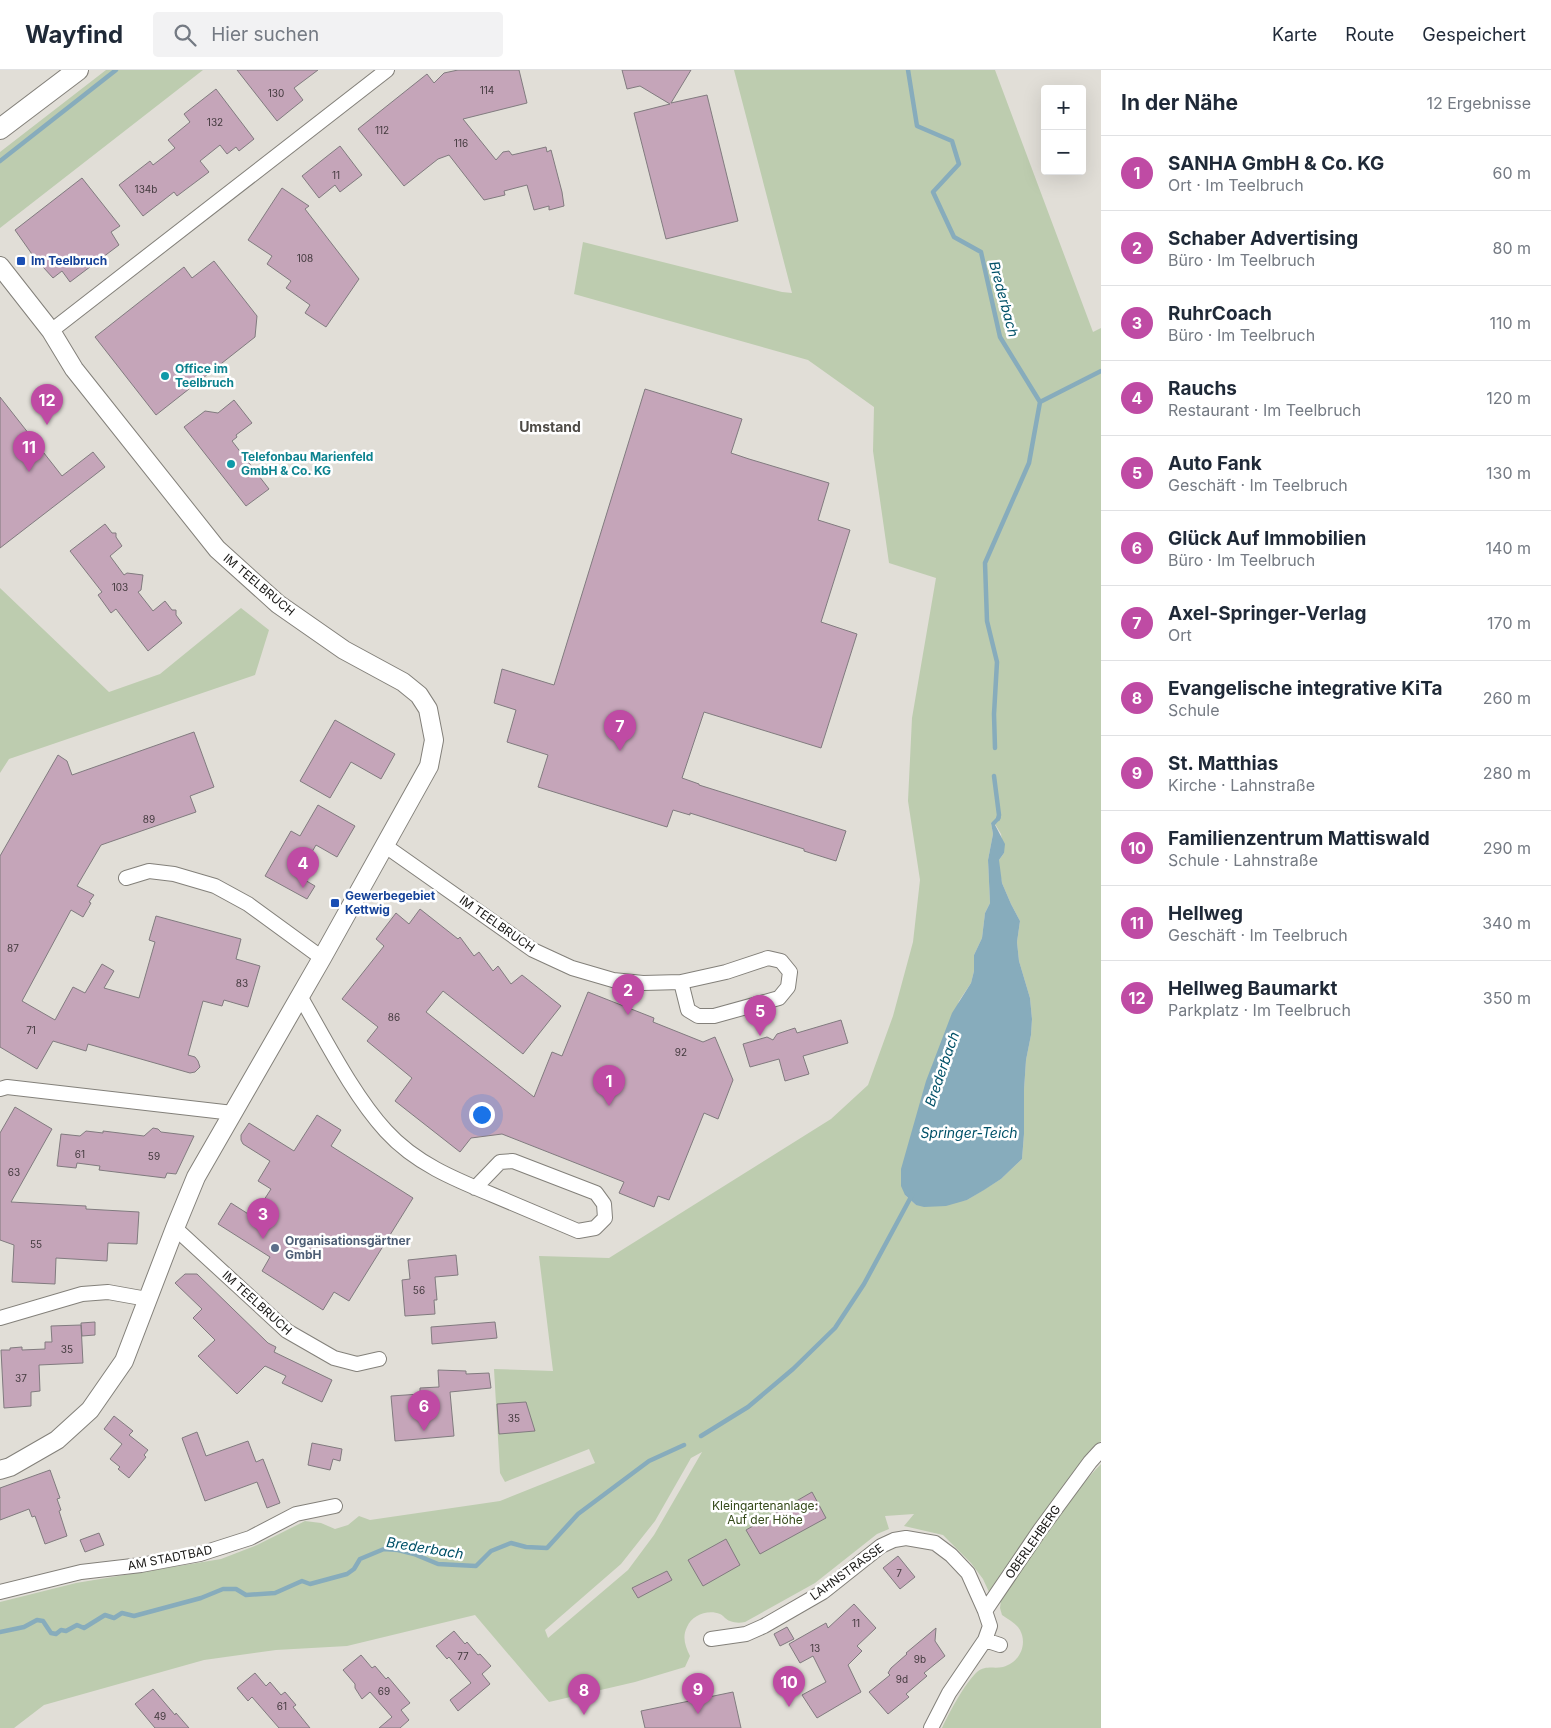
<!DOCTYPE html>
<html lang="de">
<head>
<meta charset="utf-8">
<style>
  body { margin:0; font-family:Inter,sans-serif; background:#f2f2f3; color:#1f2937 }
  .controls { position:absolute; right:15px; top:15px; display:grid; overflow:hidden; border-radius:5px; box-shadow:0 5px 20px #0002 }
  .controls button { width:45px; height:45px; display:grid; place-items:center; padding:0; border:0; border-bottom:1px solid #e0e1e3; background:#fff; color:#1f2937; font:25px sans-serif }
  .you { position:absolute; left:481px; top:1044px; width:18px; height:18px; margin:-12px; border:4px solid #fff; border-radius:50%; background:#1a73e8; box-shadow:0 0 0 8px #1a73e833 }
  .badge { display:grid; place-items:center; width:32px; height:32px; border-radius:50%; background:#bf4ba4; color:#fff; font-size:16px; font-weight:700 }
  .pin { position:absolute; translate:-50% -41px; filter:drop-shadow(0 1px 2px #0008) }
  .pin::after { content:''; position:absolute; top:26px; width:18px; height:15px; background:inherit; clip-path:polygon(0 0,100% 0,50% 100%) }
  .list { margin:0; padding:0; list-style:none }
  h2 { display:flex; justify-content:space-between; align-items:center; height:65px; margin:0; padding:0 20px; font-size:21px }
  h2 small { font-size:16px; font-weight:400; color:#747a83 }
  .list li { display:grid; grid-template-columns:32px 1fr auto; gap:15px; align-items:center; box-sizing:border-box; height:75px; padding:0 20px; border-top:1px solid #e0e1e3 }
  .list b { display:block; font-size:19px; white-space:nowrap }
  .list p { margin:0; font-size:16px; white-space:nowrap; color:#747a83 }
  .list em { font-size:16px; font-style:normal; color:#747a83 }
  .icon { flex:none; width:28px; height:28px; fill:none; stroke:currentColor; stroke-width:2; stroke-linecap:round; stroke-linejoin:round }
  .map { position:relative; flex:none; width:1101px; height:1658px; overflow:hidden }
  header { display:flex; align-items:center; gap:30px; box-sizing:border-box; height:70px; padding:0 25px; background:#fff; border-bottom:1px solid #e0e1e3 }
  header strong { font-size:24px }
  nav { display:flex; gap:28px; margin-inline-start:auto; font-size:18px }
  .search { width:350px; height:45px; background:#f2f2f3; display:flex; align-items:center; gap:12px; box-sizing:border-box; padding:0 18px; border-radius:5px; color:#747a83; font-size:19px }
  main { display:flex }
  aside { flex:1; background:#fff }
  .map>svg:first-child { display:block }
</style>
</head>
<body>
<header>
<strong>Wayfind</strong>
<div class="search"><svg class="icon" aria-label="search" viewBox="0 0 24 24"><circle cx="10" cy="10" r="6"/><path d="M15 15l6 6"/></svg>Hier suchen</div>
<nav><a>Karte</a><a>Route</a><a>Gespeichert</a></nav>
</header>
<main>
<div class="map">
<svg width="1101" height="1658" viewBox="0 0 1101 1658">
  <rect width="100%" height="100%" fill="#e1ded7"/>
  <path fill="#bdccaf" fill-rule="evenodd" d="M106 0H203L0 158V82Z
    M734 0H995L1093 262 1101 258V1371L1075 1403 989 1522 983 1509 971 1493 943 1465 904 1456 914 1444 885 1446 889 1459 877 1464 815 1513 745 1552C740 1553 735 1553 730 1551 726 1550 724 1546 720 1544 708 1539 692 1545 687 1557 682 1567 685 1576 690 1586L685 1597 635 1612 549 1632 475 1545 347 1576 276 1580 204 1590 44 1635 14 1658H0V1532L76 1513 221 1489 257 1475 305 1451 321 1453 335 1459 348 1455 359 1446 370 1450 500 1431 595 1393 589 1379 505 1412 500 1403 494 1299 553 1301 539 1186 609 1188 831 1049 868 1015 893 946 913 872 920 810 908 731 912 648 936 508 889 493 873 381 874 337 808 290 574 224 583 172 782 222 792 223ZM1001 748 995 754 1001 764 1004 783 999 790V798L1002 813 1011 834 1020 851 1017 872 1019 891 1030 928 1032 949 1031 965 1026 990 1024 1020V1064L1022 1089 1001 1109 967 1130 916 1135 905 1125 959 931 971 913 974 901V885L982 868 985 843 990 833 988 790 993 764 991 753ZM702 1382 654 1465 628 1500 548 1568 545 1560 621 1494 655 1451 691 1388Z
    M0 518 109 622 160 604 241 538 269 560 255 605 9 689 0 703Z
    M1101 1394V1658H942C949 1643 965 1613 977 1602 986 1595 993 1599 1003 1597 1019 1593 1028 1575 1020 1560 1016 1553 1009 1550 1002 1545L1000 1538 1001 1530C1032 1486 1063 1432 1101 1394Z"/>
  <path fill="#87acbc" d="M999 745 1001 748 995 755 1005 774 1004 783 999 790 1002 813 1011 834 1020 851 1017 872 1019 891 1030 928 1032 949 1031 965 1026 990 1024 1020V1064L1022 1089 1001 1109 984 1120 967 1130 946 1136 924 1137 916 1135 905 1125 901 1116V1099L926 1011 952 943 971 913 974 901V885L982 868 985 843 990 833 988 790 993 764 991 753Z"/>
  <g fill="none" stroke-linecap="round" stroke-linejoin="round">
    <path stroke="#87acbc" stroke-width="4.5" d="M908 0 917 56 952 71 959 94 933 122 954 167 981 182 1000 267 1040 332 1029 393 985 493 987 551 997 592 994 644 995 678
      M0 91 116 0
      M1040 332 1101 301
      M994 706 999 745 998 749
      M701 1366 748 1337 793 1299 835 1258 864 1214 912 1125
      M0 1562 24 1557 37 1550 43 1551 51 1563 56 1564 61 1560 66 1561 77 1555 84 1558 105 1545 114 1548 122 1543 134 1546 201 1528 223 1519H236L246 1525 275 1523 302 1511 310 1514 347 1504 354 1499 360 1489 384 1479 398 1480 414 1484 438 1494 476 1496 491 1481 511 1473 526 1477 547 1478 578 1444 649 1391 684 1375"/>
  </g>
  <path fill="#c5a5b9" stroke="#817b7f" d="M237 0H318L294 18 303 30 277 51Z
    M458 0H519L527 33 463 49 496 90 503 82 509 81 512 85 546 77 547 82 551 80 562 122 564 136 549 140V136L534 140 527 115 504 121 505 125 484 130 449 85 438 89 404 116 358 59 427 4 434 13 444 3Z
    M622 0H691L671 33 707 25 738 151 666 169 634 43 670 34 640 16 627 19Z
    M216 19 254 69 239 81 236 77 227 84 220 75 200 91 209 102 177 126 174 122 143 146 119 115 150 91 153 95 175 78 168 70 190 52 184 44Z
    M340 76 362 105 340 122 335 115 319 128 302 106Z
    M82 108 120 156 111 162 119 175 70 212 62 201 53 208 34 187 15 160Z
    M282 118 309 136 305 139 359 209 326 257 305 243 310 235 286 218 291 211 267 194 272 186 248 170Z
    M214 191 257 246 255 267 156 345 95 267 184 197 192 208Z
    M645 319 742 349 731 383 749 389 829 413 818 450 850 460 821 552 857 564 821 678 704 642 682 708 699 714V715L846 761 836 791 804 781V779L690 743V745L673 740 667 757 538 717 548 685 507 672 516 640 494 633 502 599 554 615Z
    M0 327 62 406 93 382 105 397 0 478Z
    M234 330 252 353 236 365 237 367 232 371 269 419 246 436 184 357 205 341 218 343Z
    M105 454 112 463H116V467L122 476 110 486 124 505 127 503 143 505 141 520 138 522 153 541 165 531 172 540H176V545L182 553 148 581 116 539 111 543 98 525 102 522 70 481Z
    M335 650 395 684 381 709 351 692 330 728 300 711Z
    M194 662 214 717 190 726 196 742 101 775 77 816 94 825 89 832 91 833 83 847 71 840 22 931 55 950 73 917 85 923 102 894 114 901 104 918 139 928 155 872 149 870 156 846 241 869 236 889 260 896 248 937 224 930 222 936 203 931 188 985 195 987 198 991 200 997 195 1002 190 1003 88 974 86 981 53 971 37 999 0 977V786L58 685 67 691 72 705Z
    M318 735 355 756 337 787 316 775 298 806 315 816 307 829 265 806 291 761 300 766Z
    M420 839 458 869 460 867 474 886 479 882 493 901 498 896 511 914 522 905 561 936 523 984 443 921 426 942 534 1027 552 982 562 986 588 922 654 948 653 952 703 972 715 967 733 1010 718 1049 704 1043 669 1130 658 1126 654 1137 619 1123 624 1112 502 1064 471 1068 460 1082 395 1031 412 1008 367 971 378 957 342 929 384 876 376 869 396 843 409 854Z
    M841 950 848 973 803 986 809 1004 785 1011 779 989 750 997 743 974 767 967 773 970 777 964 795 958 797 963Z
    M15 1037 52 1059 11 1132 86 1136V1139L139 1142 137 1174 108 1173 107 1191 56 1188 55 1214 12 1212 14 1175 0 1170V1063Z
    M317 1045 341 1060 331 1076 413 1128 349 1231 334 1222 323 1240 262 1201 270 1187 218 1154 231 1133 253 1147 271 1119 258 1111 270 1091 243 1074 241 1070V1065L249 1053 294 1081Z
    M153 1058 158 1059 161 1062 194 1066 176 1104 167 1103 165 1108 99 1100 100 1096 77 1093 76 1098 57 1096 61 1064 80 1066 86 1061 103 1063V1061L144 1066Z
    M456 1185 458 1205 435 1207 437 1230H434L435 1244 405 1246 402 1210 410 1209 408 1190Z
    M185 1204H197L268 1273 276 1277 274 1282 332 1310 322 1332 282 1313 286 1306 265 1296 237 1324 198 1286 215 1270 193 1248 202 1239 175 1213Z
    M95 1252V1265L82 1266 81 1253Z
    M495 1252 497 1268 432 1274 431 1257Z
    M81 1255 83 1293 39 1295 40 1321 31 1322V1336L4 1338 1 1280H10V1278L22 1277V1280L45 1279V1272H52L51 1256Z
    M438 1300 466 1301V1304L489 1303 491 1318 450 1322 454 1366 395 1371 391 1326 420 1324V1318L439 1317Z
    M526 1332 535 1361 499 1364 497 1334Z
    M114 1346 133 1361 129 1365 148 1380 144 1385 146 1387 129 1408 118 1399 120 1397 110 1389 122 1374 104 1359Z
    M197 1362 206 1386 248 1371 256 1392 263 1389 280 1433 267 1438 257 1412 205 1431 182 1368Z
    M312 1373 342 1379 340 1391 333 1389 330 1400 308 1395Z
    M50 1400 60 1428 57 1429 61 1440 59 1441 67 1466 45 1474 35 1446 32 1447 29 1439 0 1450V1418Z
    M812 1422 826 1448 760 1484 746 1460Z
    M99 1463 104 1475 85 1482 80 1470Z
    M726 1469 740 1495 703 1516 688 1490Z
    M898 1486 915 1507 900 1519 883 1498Z
    M667 1501 672 1510 638 1528 632 1518Z
    M854 1534 876 1558 857 1576 862 1581 848 1595 861 1622 817 1648 802 1625 826 1612 813 1586 800 1593 789 1574 826 1553 828 1558Z
    M787 1557 794 1569 780 1576 774 1564Z
    M936 1558 935 1571 945 1586 924 1603 927 1606 906 1624 909 1627 888 1644 869 1622 890 1605 888 1603 891 1598 907 1584 906 1583Z
    M454 1561 465 1574 467 1572 478 1585 480 1584 491 1596 482 1604 490 1614 458 1641 450 1630 471 1613 449 1587 447 1589 436 1576Z
    M361 1585 372 1598 375 1596 386 1609 388 1607 410 1633 401 1640 409 1650 400 1658H379L392 1647 370 1622 362 1629 355 1618V1614L343 1600Z
    M255 1603 266 1616 270 1612 281 1625 285 1622 296 1635 293 1637 310 1658H279L252 1627 248 1631 237 1618Z
    M153 1619 175 1645 176 1643 189 1658H155L135 1634Z
    M733 1622 741 1658H645L641 1641Z"/>
  <g fill="none" stroke-linecap="round" stroke-linejoin="round">
    <defs>
      <path id="minor" d="M51 261 387 0
        M384 775 533 880 572 898 613 910 643 913 681 912 726 902 768 888 781 891 790 902 788 917 779 928 714 946H698L688 940 681 912
        M126 808 149 801 174 804 215 816 248 834 322 888
        M300 926C325 969 353 1025 386 1061 415 1093 454 1109 493 1125 521 1137 549 1149 578 1161L595 1158 605 1148 604 1134 596 1123 513 1091 500 1092 475 1118
        M0 1019 7 1017 233 1043
        M175 1158 287 1261 334 1288 357 1294 379 1289
        M0 1248 82 1224 108 1222 147 1229
        M0 1522 81 1502 141 1495 200 1484 250 1468 296 1444 335 1436
        M985 1541 1040 1460 1090 1392 1101 1380
        M711 1569 746 1564 764 1556 823 1522 881 1476 894 1470 906 1468 935 1473 951 1485 968 1503 985 1541 990 1556 985 1570 949 1623 931 1658
        M985 1570 1000 1575"/>
      <path id="tertiary" d="M0 196 51 261 74 299 217 479 278 534 344 580 403 612 419 625 428 639 434 670 429 696 322 888 196 1107 175 1158 124 1291 90 1340 57 1370 10 1397 0 1400"/>
      <path id="secondary" d="M0 59 78 0"/>
    </defs>
    <use href="#minor" stroke="#83807a" stroke-width="16"/>
    <use href="#tertiary" stroke="#83807a" stroke-width="20"/>
    <use href="#secondary" stroke="#83807a" stroke-width="22"/>
    <use href="#minor" stroke="#fff" stroke-width="14"/>
    <use href="#tertiary" stroke="#fff" stroke-width="18"/>
    <use href="#secondary" stroke="#fff" stroke-width="20"/>
  </g>
  <g fill="#1a4fb4" stroke="#fff" stroke-width="2">
    <rect x="16" y="186" width="10" height="10" rx="2.5"/>
    <rect x="330" y="828" width="10" height="10" rx="2.5"/>
  </g>
  <g fill="#0f9aa8" stroke="#fff" stroke-width="2">
    <circle cx="165" cy="306" r="5"/>
    <circle cx="231" cy="394" r="5"/>
  </g>
  <circle fill="#5c6f8a" stroke="#fff" stroke-width="2" cx="275" cy="1178" r="5"/>
  <g text-anchor="middle" stroke-width="5" stroke-linejoin="round" paint-order="stroke">
    <g font-size="10" fill="#433a3e">
      <text x="487" y="24">114</text>
      <text x="276" y="27">130</text>
      <text x="215" y="56">132</text>
      <text x="382" y="64">112</text>
      <text x="461" y="77">116</text>
      <text x="336" y="109">11</text>
      <text x="146" y="123">134b</text>
      <text x="305" y="192">108</text>
      <text x="120" y="521">103</text>
      <text x="149" y="753">89</text>
      <text x="13" y="882">87</text>
      <text x="242" y="917">83</text>
      <text x="394" y="951">86</text>
      <text x="31" y="964">71</text>
      <text x="681" y="986">92</text>
      <text x="80" y="1088">61</text>
      <text x="154" y="1090">59</text>
      <text x="14" y="1106">63</text>
      <text x="36" y="1178">55</text>
      <text x="419" y="1224">56</text>
      <text x="67" y="1283">35</text>
      <text x="21" y="1312">37</text>
      <text x="514" y="1352">35</text>
      <text x="899" y="1507">7</text>
      <text x="856" y="1557">11</text>
      <text x="815" y="1582">13</text>
      <text x="463" y="1590">77</text>
      <text x="920" y="1593">9b</text>
      <text x="902" y="1613">9d</text>
      <text x="384" y="1625">69</text>
      <text x="282" y="1640">61</text>
      <text x="160" y="1650">49</text>
    </g>
    <g font-size="12" font-weight="bold" fill="#164399" stroke="#fff" text-anchor="start">
      <text x="31" y="195">Im Teelbruch</text>
      <text x="345" y="830">Gewerbegebiet<tspan x="345" dy="14">Kettwig</tspan></text>
    </g>
    <g font-size="12" font-weight="bold" fill="#0d838f" stroke="#fff" text-anchor="start">
      <text x="175" y="303">Office im<tspan x="175" dy="14">Teelbruch</tspan></text>
      <text x="241" y="391">Telefonbau Marienfeld<tspan x="241" dy="14">GmbH &amp; Co. KG</tspan></text>
    </g>
    <g font-size="12" fill="#181715" stroke="#fff">
      <text transform="translate(259 515) rotate(40)" y="4">IM TEELBRUCH</text>
      <text transform="translate(497 854) rotate(35)" y="4">IM TEELBRUCH</text>
      <text transform="translate(257 1233) rotate(42)" y="4">IM TEELBRUCH</text>
      <text transform="translate(1033 1472) rotate(-55)" y="4">OBERLEHBERG</text>
      <text transform="translate(170 1488) rotate(-11)" y="4">AM STADTBAD</text>
      <text transform="translate(847 1502) rotate(-36)" y="4">LAHNSTRASSE</text>
    </g>
    <g font-size="12" font-weight="bold" fill="#4e5e75" stroke="#fff" text-anchor="start">
      <text x="285" y="1175">Organisationsgärtner<tspan x="285" dy="14">GmbH</tspan></text>
    </g>
    <g font-size="12" fill="#334818" stroke="#fff">
      <text x="765" y="1440">Kleingartenanlage:<tspan x="765" dy="14">Auf der Höhe</tspan></text>
    </g>
    <g font-size="14" font-style="italic" fill="#015168" stroke="#fff">
      <text transform="translate(1004 229) rotate(75)" y="5">Brederbach</text>
      <text transform="translate(942 999) rotate(-71)" y="5">Brederbach</text>
      <text x="969" y="1068">Springer-Teich</text>
      <text transform="translate(425 1478) rotate(9)" y="5">Brederbach</text>
    </g>
    <g font-size="14" font-weight="bold" fill="#4e4b46" stroke="#fff">
      <text x="550" y="362">Umstand</text>
    </g>
  </g>
</svg>
<div class="controls">
<button>+</button>
<button>−</button>
</div>
<div class="you"></div>
<div class="pin badge" style="left:609px;top:1036px">1</div>
<div class="pin badge" style="left:628px;top:945px">2</div>
<div class="pin badge" style="left:263px;top:1169px">3</div>
<div class="pin badge" style="left:303px;top:818px">4</div>
<div class="pin badge" style="left:760px;top:966px">5</div>
<div class="pin badge" style="left:424px;top:1361px">6</div>
<div class="pin badge" style="left:620px;top:681px">7</div>
<div class="pin badge" style="left:584px;top:1645px">8</div>
<div class="pin badge" style="left:698px;top:1644px">9</div>
<div class="pin badge" style="left:789px;top:1637px">10</div>
<div class="pin badge" style="left:29px;top:402px">11</div>
<div class="pin badge" style="left:47px;top:355px">12</div>
</div>
<aside>
<h2>In der Nähe<small>12 Ergebnisse</small></h2>
<ul class="list">
<li><span class="badge">1</span><div><b>SANHA GmbH &amp; Co. KG</b><p>Ort · Im Teelbruch</p></div><em>60 m</em></li>
<li><span class="badge">2</span><div><b>Schaber Advertising</b><p>Büro · Im Teelbruch</p></div><em>80 m</em></li>
<li><span class="badge">3</span><div><b>RuhrCoach</b><p>Büro · Im Teelbruch</p></div><em>110 m</em></li>
<li><span class="badge">4</span><div><b>Rauchs</b><p>Restaurant · Im Teelbruch</p></div><em>120 m</em></li>
<li><span class="badge">5</span><div><b>Auto Fank</b><p>Geschäft · Im Teelbruch</p></div><em>130 m</em></li>
<li><span class="badge">6</span><div><b>Glück Auf Immobilien</b><p>Büro · Im Teelbruch</p></div><em>140 m</em></li>
<li><span class="badge">7</span><div><b>Axel-Springer-Verlag</b><p>Ort</p></div><em>170 m</em></li>
<li><span class="badge">8</span><div><b>Evangelische integrative KiTa</b><p>Schule</p></div><em>260 m</em></li>
<li><span class="badge">9</span><div><b>St. Matthias</b><p>Kirche · Lahnstraße</p></div><em>280 m</em></li>
<li><span class="badge">10</span><div><b>Familienzentrum Mattiswald</b><p>Schule · Lahnstraße</p></div><em>290 m</em></li>
<li><span class="badge">11</span><div><b>Hellweg</b><p>Geschäft · Im Teelbruch</p></div><em>340 m</em></li>
<li><span class="badge">12</span><div><b>Hellweg Baumarkt</b><p>Parkplatz · Im Teelbruch</p></div><em>350 m</em></li>
</ul>
</aside>
</main>
</body>
</html>
